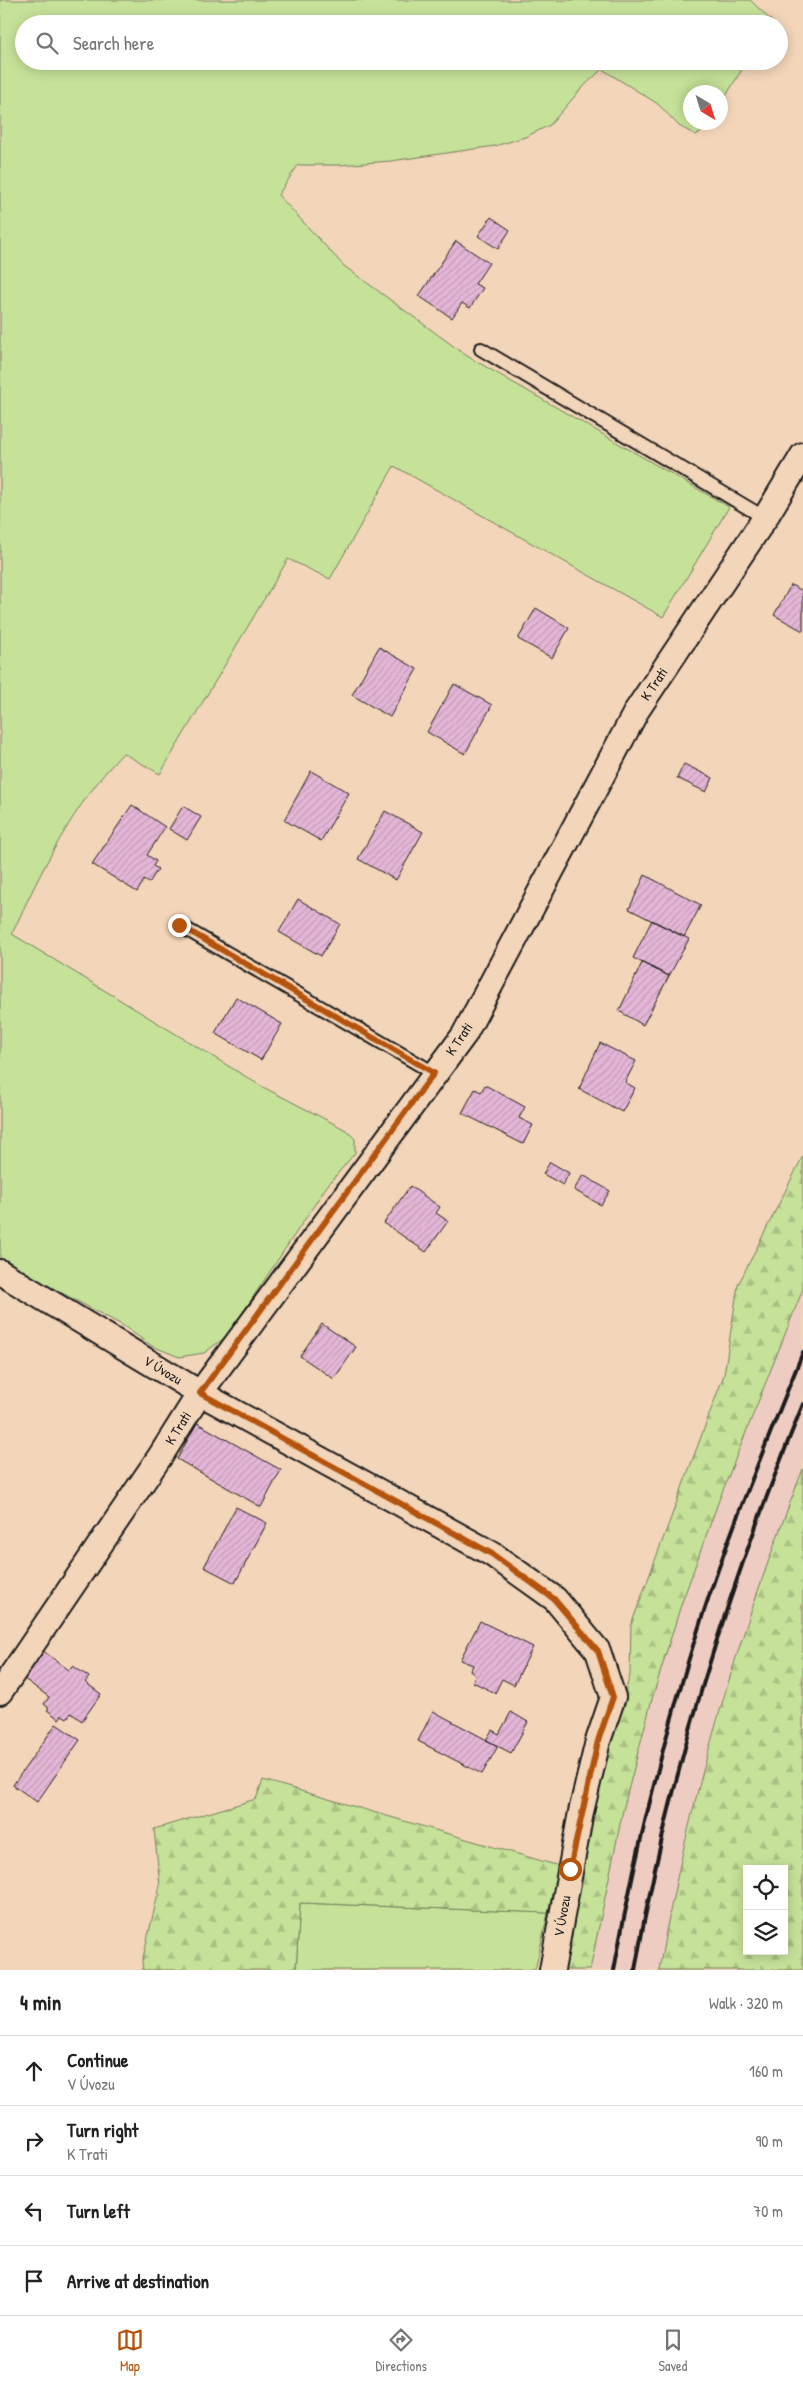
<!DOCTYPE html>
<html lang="en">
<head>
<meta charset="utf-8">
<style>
  body { margin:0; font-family:"Patrick Hand",sans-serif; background:#f2f2f2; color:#222 }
  .controls { position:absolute; right:15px; bottom:15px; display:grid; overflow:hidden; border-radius:0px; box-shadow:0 2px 12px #0003 }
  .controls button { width:45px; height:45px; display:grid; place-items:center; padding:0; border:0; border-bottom:1px solid #e0e0e0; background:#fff; color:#222; font:25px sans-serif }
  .compass { position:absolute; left:683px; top:85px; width:45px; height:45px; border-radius:50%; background:#fff; box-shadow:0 2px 12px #0003; rotate:142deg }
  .stop { position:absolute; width:15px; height:15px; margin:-11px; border:4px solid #b45309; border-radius:50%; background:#fff }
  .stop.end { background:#b45309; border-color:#fff; box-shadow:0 1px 5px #0008 }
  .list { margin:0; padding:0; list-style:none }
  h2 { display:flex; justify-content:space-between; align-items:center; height:65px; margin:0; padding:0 20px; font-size:21px }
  h2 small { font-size:16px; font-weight:400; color:#767676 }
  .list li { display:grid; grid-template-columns:32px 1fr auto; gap:15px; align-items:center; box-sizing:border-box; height:70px; padding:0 20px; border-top:1px solid #e0e0e0 }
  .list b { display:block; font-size:19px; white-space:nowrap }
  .list p { margin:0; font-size:16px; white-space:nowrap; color:#767676 }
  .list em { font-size:16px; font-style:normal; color:#767676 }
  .icon { flex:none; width:28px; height:28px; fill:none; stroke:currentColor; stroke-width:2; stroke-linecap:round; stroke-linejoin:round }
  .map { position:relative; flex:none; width:803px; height:1970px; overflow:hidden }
  .search { position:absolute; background:#fff; box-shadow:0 2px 12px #0003; left:15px; right:15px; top:15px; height:55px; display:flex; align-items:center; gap:12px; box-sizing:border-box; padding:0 18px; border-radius:28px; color:#767676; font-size:19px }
  .sheet { height:345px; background:#fff }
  nav { display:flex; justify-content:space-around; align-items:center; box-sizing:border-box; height:70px; border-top:1px solid #e0e0e0; background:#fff; font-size:14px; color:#767676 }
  nav a { display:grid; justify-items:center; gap:2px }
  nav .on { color:#b45309 }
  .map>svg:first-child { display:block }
</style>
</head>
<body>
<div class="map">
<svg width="803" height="1970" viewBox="0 0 803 1970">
  <defs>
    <pattern id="forest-firs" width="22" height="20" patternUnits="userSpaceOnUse" patternTransform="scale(1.25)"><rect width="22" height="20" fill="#c6e299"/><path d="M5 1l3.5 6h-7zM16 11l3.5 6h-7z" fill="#aac183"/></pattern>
    <pattern id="building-hatch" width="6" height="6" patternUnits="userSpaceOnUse" patternTransform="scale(1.25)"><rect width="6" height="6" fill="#e5b6d7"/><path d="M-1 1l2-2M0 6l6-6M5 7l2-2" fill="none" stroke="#c49cb8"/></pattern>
  </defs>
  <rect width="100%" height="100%" fill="#f3d5b9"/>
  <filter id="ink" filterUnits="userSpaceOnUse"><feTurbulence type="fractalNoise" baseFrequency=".02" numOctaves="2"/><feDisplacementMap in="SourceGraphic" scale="10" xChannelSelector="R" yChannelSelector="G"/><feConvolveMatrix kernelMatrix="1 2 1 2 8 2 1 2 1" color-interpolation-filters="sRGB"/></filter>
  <g filter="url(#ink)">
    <path fill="#efccc2" d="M803 1289V1469L745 1626 716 1718 688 1825 659 1970H590L623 1810 652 1699 681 1605 719 1500Z"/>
    <path fill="#c6e299" stroke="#717f5a" d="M0 0H750L772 21 770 24H24V61H747L721 104 720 92H690V122L709 123 704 130 696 135 679 126 658 104 602 69 581 89 550 125 525 137 495 146 391 161 339 165H298L278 195 344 266 467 356 729 507 663 617 394 466 330 579 288 559 160 774 123 753C74 804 41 870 12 934L261 1086 346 1130 355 1139V1153L327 1186 227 1336 204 1353 179 1357 152 1346 122 1325 0 1260Z
      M300 1903 548 1913 535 1970H296Z"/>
    <path fill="url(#forest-firs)" stroke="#717f5a" fill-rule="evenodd" d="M803 1156V1289L719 1500 681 1605 652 1699 623 1810 590 1970H561L587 1830 630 1675 631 1625 724 1375 738 1285Z
      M803 1469V1970H659C689 1798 739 1632 803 1469ZM747 1869H784V1951H747Z
      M263 1780 559 1866 548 1913 300 1903 296 1970H143L142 1962 160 1885 154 1829 256 1799Z"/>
    <path fill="url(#building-hatch)" stroke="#1c1c1c" d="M491 217 510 230 498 249 478 236Z
      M456 241 489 263 475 284 483 288 470 308 462 303 452 318 419 296Z
      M791 585 803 591V631L774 615Z
      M536 608 569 628 552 658 518 639Z
      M379 647 417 669 390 717 352 695Z
      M454 684 492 705 465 754 427 732Z
      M684 764 713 778 706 792 677 778Z
      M311 771 349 793 321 841 284 820Z
      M132 805 165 827 147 855 156 861 153 866 158 869 149 883 144 880 137 892 92 864Z
      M183 806 201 817 187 840 169 829Z
      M385 811 423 832 396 880 358 859Z
      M645 875 701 905 684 937 629 909Z
      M298 899 340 924 321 956 279 932Z
      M652 920 689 939 669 976 633 958Z
      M642 963 669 976 643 1025 619 1011Z
      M236 997 282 1024 261 1060 215 1033Z
      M600 1043 636 1061 625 1082 635 1088 622 1112 579 1089Z
      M485 1085 525 1107 519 1118 533 1125 523 1144 462 1113 475 1089 481 1092Z
      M550 1162 569 1173 563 1185 543 1174Z
      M583 1175 610 1191 601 1205 574 1190Z
      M410 1186 440 1207 436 1213 448 1221 426 1252 384 1223Z
      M322 1324 356 1347 334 1379 300 1356Z
      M197 1423 281 1470 261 1507 177 1459Z
      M236 1507 267 1523 235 1583 204 1567Z
      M480 1621 533 1647 514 1685 502 1679 495 1693 473 1682 475 1675 470 1671 473 1665 460 1660Z
      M43 1651 69 1670 73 1666 89 1677 85 1682 101 1694 82 1721 71 1713 67 1718 62 1715 59 1719 47 1710 49 1708 44 1704 49 1697 23 1678Z
      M433 1711 498 1746 482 1774 418 1741Z
      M511 1712 528 1722 511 1753 486 1740 492 1730 499 1734Z
      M56 1724 80 1740 37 1802 13 1785Z"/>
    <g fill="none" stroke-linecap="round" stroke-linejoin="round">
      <defs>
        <path id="lane" d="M481 349 765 518
          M179 925 434 1073"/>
        <path id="street" d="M0 1272 200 1393 492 1554 555 1599 598 1651 613 1697 598 1741 581 1812 552 1970
          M0 1692 161 1455 200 1393 464 1035 637 710 765 518 803 455"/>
      </defs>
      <use href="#lane" stroke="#1c1c1c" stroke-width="16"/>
      <use href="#street" stroke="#1c1c1c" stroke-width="28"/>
      <use href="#lane" stroke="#f3d5b9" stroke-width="12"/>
      <use href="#street" stroke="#f3d5b9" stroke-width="24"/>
      <path stroke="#1c1c1c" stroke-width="4" d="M614 1970C636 1849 665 1731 703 1614 732 1525 768 1439 803 1352
        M635 1970C670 1771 727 1591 803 1404"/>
    </g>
  </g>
  <g fill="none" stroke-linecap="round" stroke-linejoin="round" filter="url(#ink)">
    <path stroke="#b45309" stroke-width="6" d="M179 925 434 1073 200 1393 492 1554 554 1599 598 1651 613 1697 598 1741 570 1869"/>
  </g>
  <g text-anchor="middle" stroke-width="4" stroke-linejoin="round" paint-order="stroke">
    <g font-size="14" fill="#1c1c1c" stroke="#f3d5b9">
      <text transform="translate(654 684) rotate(-56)" y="5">K Trati</text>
      <text transform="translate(459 1039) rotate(-56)" y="5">K Trati</text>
      <text transform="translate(163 1370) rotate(31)" y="5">V Úvozu</text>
      <text transform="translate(178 1428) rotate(-58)" y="5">K Trati</text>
      <text transform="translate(562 1916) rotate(-80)" y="5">V Úvozu</text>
    </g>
  </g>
</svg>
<div class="controls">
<button><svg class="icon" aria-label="locate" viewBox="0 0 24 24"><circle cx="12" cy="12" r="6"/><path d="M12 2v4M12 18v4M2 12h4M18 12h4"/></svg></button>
<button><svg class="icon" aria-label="layers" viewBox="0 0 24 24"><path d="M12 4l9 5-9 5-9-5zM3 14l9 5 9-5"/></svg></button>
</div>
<svg class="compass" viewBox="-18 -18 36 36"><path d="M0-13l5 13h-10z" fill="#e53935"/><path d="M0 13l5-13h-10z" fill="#767676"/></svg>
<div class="stop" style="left:570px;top:1869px"></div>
<div class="stop end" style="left:179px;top:925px"></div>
<div class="search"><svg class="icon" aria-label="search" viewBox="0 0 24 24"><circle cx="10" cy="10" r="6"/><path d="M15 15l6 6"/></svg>Search here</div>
</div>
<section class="sheet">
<h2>4 min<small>Walk · 320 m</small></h2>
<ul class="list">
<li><svg class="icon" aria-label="ahead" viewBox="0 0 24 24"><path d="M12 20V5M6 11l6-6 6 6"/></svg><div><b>Continue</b><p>V Úvozu</p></div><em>160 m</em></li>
<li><svg class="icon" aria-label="right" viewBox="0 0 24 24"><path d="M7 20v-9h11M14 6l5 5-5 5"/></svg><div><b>Turn right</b><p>K Trati</p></div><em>90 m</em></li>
<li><svg class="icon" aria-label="left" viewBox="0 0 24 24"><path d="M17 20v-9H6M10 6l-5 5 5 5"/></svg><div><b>Turn left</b></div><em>70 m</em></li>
<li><svg class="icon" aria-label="arrive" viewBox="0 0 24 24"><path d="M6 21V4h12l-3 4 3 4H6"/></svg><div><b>Arrive at destination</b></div></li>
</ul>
</section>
<nav>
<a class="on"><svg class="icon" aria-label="map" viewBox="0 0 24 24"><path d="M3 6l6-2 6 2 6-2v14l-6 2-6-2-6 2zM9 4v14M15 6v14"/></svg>Map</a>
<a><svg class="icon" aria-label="directions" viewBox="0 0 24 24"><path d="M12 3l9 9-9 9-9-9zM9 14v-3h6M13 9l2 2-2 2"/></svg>Directions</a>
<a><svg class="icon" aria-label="saved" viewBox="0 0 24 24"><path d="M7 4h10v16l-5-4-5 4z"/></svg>Saved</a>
</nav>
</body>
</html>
